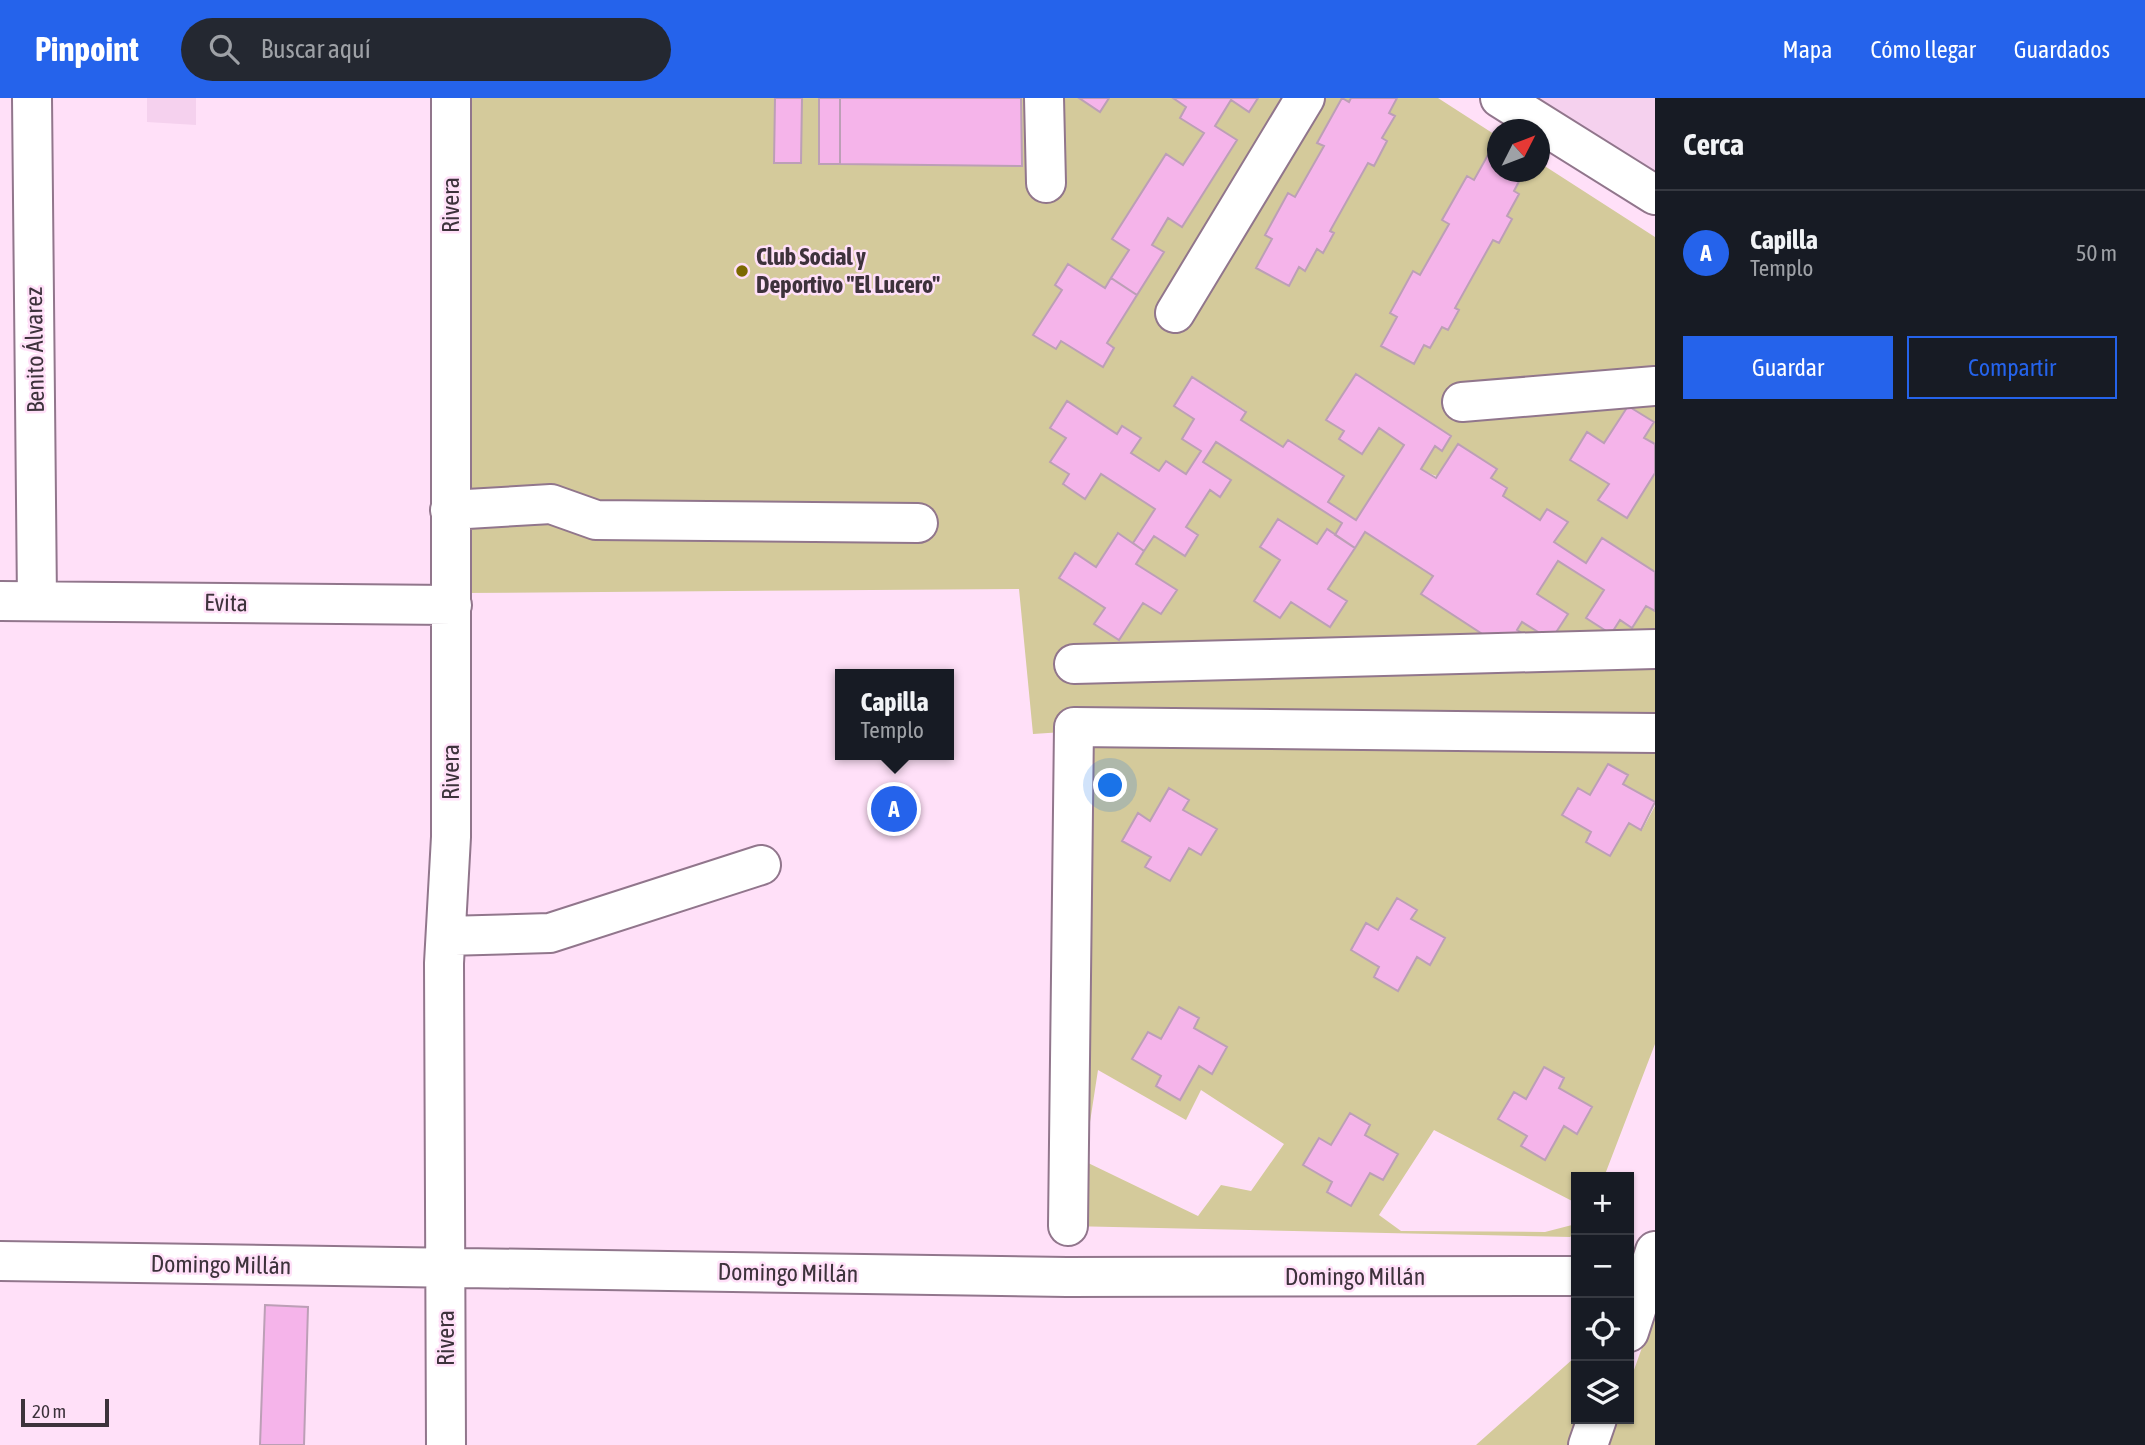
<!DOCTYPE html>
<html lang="es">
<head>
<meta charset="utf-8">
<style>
  body { margin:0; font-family:"Asap Condensed",sans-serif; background:#242831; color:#f1f3f6 }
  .controls { position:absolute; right:21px; bottom:21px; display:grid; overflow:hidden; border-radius:0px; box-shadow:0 2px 5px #0004 }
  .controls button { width:63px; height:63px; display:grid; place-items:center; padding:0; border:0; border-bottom:2px solid #363941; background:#171b24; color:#f1f3f6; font:35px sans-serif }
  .compass { position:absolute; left:1487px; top:21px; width:63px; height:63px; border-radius:50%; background:#171b24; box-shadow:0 2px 5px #0004; rotate:48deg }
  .scale { position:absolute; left:21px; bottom:18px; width:88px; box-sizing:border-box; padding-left:7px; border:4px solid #3d323b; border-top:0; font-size:19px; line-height:24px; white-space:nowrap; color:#3d323b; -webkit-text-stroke:5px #ffe0f8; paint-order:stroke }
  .you { position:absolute; left:1111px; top:688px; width:24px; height:24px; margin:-18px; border:5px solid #fff; border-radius:50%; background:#1a73e8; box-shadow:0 0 0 10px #1a73e833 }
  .badge { display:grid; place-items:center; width:46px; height:46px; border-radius:50%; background:#2563eb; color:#fff; font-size:23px; font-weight:700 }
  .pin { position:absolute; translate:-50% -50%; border:4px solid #fff; box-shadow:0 2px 7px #0006 }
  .popup { position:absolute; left:835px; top:571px; width:119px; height:91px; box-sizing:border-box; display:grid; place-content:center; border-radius:0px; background:#171b24; filter:drop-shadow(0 2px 5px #0005); font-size:23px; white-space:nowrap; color:#9ea1a6 }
  .popup b { font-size:26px; color:#f1f3f6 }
  .popup::after { content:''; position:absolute; left:50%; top:100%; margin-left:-14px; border:14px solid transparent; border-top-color:#171b24 }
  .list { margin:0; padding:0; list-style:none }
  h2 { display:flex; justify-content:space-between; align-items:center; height:91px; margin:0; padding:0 28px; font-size:30px }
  h2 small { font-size:23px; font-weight:400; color:#9ea1a6 }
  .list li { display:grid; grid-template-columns:46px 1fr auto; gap:21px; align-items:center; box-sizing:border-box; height:126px; padding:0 28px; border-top:2px solid #363941 }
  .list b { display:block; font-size:26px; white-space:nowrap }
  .list p { margin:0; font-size:23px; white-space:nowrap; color:#9ea1a6 }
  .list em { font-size:23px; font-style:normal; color:#9ea1a6 }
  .actions { display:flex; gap:14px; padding:21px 28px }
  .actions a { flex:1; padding:16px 0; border:2px solid #2563eb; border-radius:0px; text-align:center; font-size:24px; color:#2563eb }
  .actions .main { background:#2563eb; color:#fff }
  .icon { flex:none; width:38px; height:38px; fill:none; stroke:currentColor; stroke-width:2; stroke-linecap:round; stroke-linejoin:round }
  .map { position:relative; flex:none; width:1655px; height:1347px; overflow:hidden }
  header { display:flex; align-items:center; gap:42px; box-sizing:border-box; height:98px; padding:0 35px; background:#2563eb; color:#fff }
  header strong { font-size:33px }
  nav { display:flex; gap:38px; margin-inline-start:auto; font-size:24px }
  .search { width:490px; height:63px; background:#242831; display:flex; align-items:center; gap:18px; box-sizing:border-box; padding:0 24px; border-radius:38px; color:#9ea1a6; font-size:26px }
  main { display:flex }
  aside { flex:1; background:#171b24 }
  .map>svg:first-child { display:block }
</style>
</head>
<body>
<header>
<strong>Pinpoint</strong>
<div class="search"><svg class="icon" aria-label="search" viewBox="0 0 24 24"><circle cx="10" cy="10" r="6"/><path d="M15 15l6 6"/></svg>Buscar aquí</div>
<nav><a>Mapa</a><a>Cómo llegar</a><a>Guardados</a></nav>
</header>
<main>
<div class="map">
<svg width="1655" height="1347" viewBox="0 0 1655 1347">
  <rect width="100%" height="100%" fill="#ffe0f8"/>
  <path fill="#f5d1ee" d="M147 0H196V27L147 24Z
    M1520 0H1655V74Z"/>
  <path fill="#d4ca9b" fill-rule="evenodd" d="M462 0H1079L1100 14 1109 0H1173L1186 9 1180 20 1204 35 1183 67 1166 56 1112 141 1129 152 1105 190 1068 167 1055 187 1062 192 1034 237 1056 251 1061 243 1103 268 1114 250 1107 245 1163 154 1152 147 1168 120 1183 128 1237 43 1215 28 1231 2 1249 14 1258 0H1351L1349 4 1342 0 1317 44 1324 48 1295 99 1288 96 1265 137 1272 141 1256 170 1288 188 1299 169 1305 172 1317 151 1323 154 1334 135 1330 133 1368 65 1374 67 1387 43 1382 40 1394 18 1389 15 1397 0H1438L1497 38V60L1489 55 1474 82 1467 78 1443 122 1449 126 1420 177 1413 173 1390 214 1397 219 1381 248 1414 266 1424 247 1430 250 1442 229 1448 232 1459 213 1455 210 1493 142 1499 145 1512 121 1507 118 1519 96 1514 93 1522 74H1540V65L1655 139V346L1644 340 1628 308 1604 345 1587 334 1570 362 1609 386 1599 402 1627 420 1655 375V474L1603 440 1586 465 1554 444 1567 424 1540 422 1503 398 1507 390C1475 368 1453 391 1421 371L1435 348 1442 352 1451 338 1356 276 1327 322 1344 333 1339 341 1362 356 1379 330 1404 347 1356 422 1328 404 1344 378 1289 342 1283 349 1241 322 1246 313 1193 279 1174 308 1194 321 1182 341 1201 353 1186 376 1166 363 1159 373 1131 355 1140 339 1123 328 1117 336 1067 303 1050 329 1066 340 1051 364 1069 376 1063 387 1085 401 1101 376 1155 411 1133 445 1117 435 1096 469 1075 455 1105 510 1094 526 1119 542 1143 505 1161 516 1176 492 1136 466 1154 438 1185 457 1198 437 1186 429 1203 364 1216 344 1342 425 1335 437 1317 446 1278 421 1260 449 1280 462 1254 503 1279 520 1291 504 1330 529 1347 503 1328 491 1365 434 1522 536 1517 532 1522 524 1551 542 1537 496 1558 463 1604 492 1620 522 1631 530 1646 508 1655 513V704L1623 686 1628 677 1608 666 1590 697 1578 690 1562 717 1591 734 1586 744 1610 758 1629 725 1642 732 1655 708V946L1604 1079H1576V1105L1434 1032 1379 1117 1401 1133 1545 1134 1572 1127 1576 1120V1134L1570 1139 1068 1128 1063 634 1033 636 1019 491 460 495ZM1169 691 1188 702 1183 712 1217 731 1201 757 1189 750 1169 783 1146 769 1151 759 1122 743 1138 716 1150 723ZM1179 909 1194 930 1227 950 1212 976 1199 968 1180 1002 1156 988 1161 978 1148 934 1161 941ZM1544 969 1564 980 1559 990 1592 1010 1577 1036 1564 1028 1545 1062 1521 1048 1527 1038 1498 1021 1514 994 1526 1001ZM1098 972 1186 1022 1201 992 1284 1046 1251 1093 1221 1087 1198 1118 1084 1063ZM1365 1037 1398 1056 1383 1082 1370 1075 1351 1108 1327 1094 1332 1084 1304 1067 1319 1040 1331 1047Z
    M1655 1213V1347H1606L1616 1321H1629V1286Z
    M1576 1248V1321H1579L1568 1347H1476L1574 1260Z"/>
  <path fill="#f5b4ea" stroke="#bc9fb6" stroke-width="2" d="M775 0H802L801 65H774Z
    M819 0H840V66H819Z
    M840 0H1021L1022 68 840 66Z
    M1079 0H1109L1100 14Z
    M1173 0H1258L1249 14 1231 2 1215 28 1237 42 1182 129 1168 120 1152 147 1164 154 1137 197 1111 180 1129 152 1112 141 1166 56 1183 67 1204 35 1180 20 1186 9Z
    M1342 0 1349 4 1351 0H1397L1389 15 1395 18 1382 40 1387 43 1374 68 1368 65 1330 133 1334 135 1323 155 1317 151 1305 173 1299 169 1289 188 1256 170 1272 141 1265 137 1288 95 1295 99 1324 48 1317 45Z
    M1489 55 1498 60V74H1524L1514 93 1519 96 1507 118 1512 121 1499 145 1493 142 1455 210 1459 212 1448 232 1442 229 1430 250 1424 247 1414 266 1381 248 1397 219 1390 215 1413 173 1420 177 1449 126 1442 122 1467 78 1474 82Z
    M1068 166 1105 190 1111 180 1137 197 1107 245 1114 250 1103 269 1061 243 1056 251 1033 237 1062 192 1055 187Z
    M1356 276 1451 338 1442 353 1435 348 1421 371 1436 380 1458 346 1497 371 1491 380 1507 390 1503 398 1540 422 1547 411 1568 424 1554 444 1586 465 1602 440 1655 474V513L1646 508 1632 530 1620 522 1611 536 1586 520 1604 492 1558 463 1537 496 1568 516 1551 542 1522 524 1517 532 1522 535 1510 554 1421 496 1433 478 1365 434 1355 450 1335 437 1342 425 1216 344 1203 364 1231 382 1220 399 1210 392 1186 429 1198 437 1185 458 1154 438 1144 453 1133 445 1155 411 1101 376 1085 401 1063 386 1069 376 1050 364 1066 340 1050 330 1067 303 1117 336 1122 328 1141 340 1131 355 1159 373 1166 363 1186 376 1201 353 1182 341 1194 321 1174 308 1192 279 1246 314 1241 322 1283 349 1288 342 1344 378 1328 404 1356 422 1404 347 1379 330 1362 356 1339 341 1344 333 1326 322Z
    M1628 308 1654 324 1644 340 1655 346V375L1627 420 1598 402 1609 386 1570 362 1587 334 1604 345Z
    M1278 421 1317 446 1327 431 1355 450 1328 491 1347 503 1330 529 1291 504 1280 520 1254 503 1280 462 1260 449Z
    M1118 435 1144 453 1136 466 1177 492 1161 516 1143 505 1119 542 1094 526 1105 510 1059 480 1075 455 1096 469Z
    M1608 666 1628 677 1623 686 1655 704 1641 732 1629 725 1610 758 1586 744 1591 734 1562 717 1578 690 1590 697Z
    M1169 690 1189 702 1183 712 1217 731 1201 757 1189 750 1170 783 1145 769 1151 759 1122 743 1138 715 1150 723Z
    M1397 800 1417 812 1411 821 1445 840 1430 867 1417 859 1398 893 1374 879 1379 869 1351 852 1366 825 1378 832Z
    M1179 909 1199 920 1194 930 1227 949 1212 976 1199 968 1180 1002 1156 988 1161 978 1132 961 1148 934 1161 941Z
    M1544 969 1564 980 1559 990 1592 1009 1577 1036 1564 1028 1545 1062 1521 1048 1527 1038 1498 1021 1514 994 1526 1001Z
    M1350 1015 1370 1027 1365 1037 1398 1056 1383 1082 1370 1075 1351 1108 1327 1094 1332 1084 1303 1067 1319 1040 1331 1047Z
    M265 1207 308 1209 304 1347H260Z"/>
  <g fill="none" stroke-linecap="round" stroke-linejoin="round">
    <defs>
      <path id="minor" d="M32 0 37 503
        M1044 0 1046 85
        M1175 215 1305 0
        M1462 304 1655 288
        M450 412 551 406 596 422 918 425
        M0 503 452 507
        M1074 566 1655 551
        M446 838 550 835 761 767
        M1068 1128 1074 629 1655 635
        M0 1163 1067 1179 1576 1178
        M1629 1234 1655 1153
        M446 1347 444 865 451 739V0
        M1588 1347 1597 1321"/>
      <path id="major" d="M1500 0 1655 97"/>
    </defs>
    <use href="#minor" stroke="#91768c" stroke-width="42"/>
    <use href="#major" stroke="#91768c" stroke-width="42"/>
    <use href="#minor" stroke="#fff" stroke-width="38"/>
    <use href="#major" stroke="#fff" stroke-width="38"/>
  </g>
  <circle fill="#7b6900" stroke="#ffe0f8" stroke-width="2.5" cx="742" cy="173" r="7"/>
  <g text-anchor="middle" stroke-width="5" stroke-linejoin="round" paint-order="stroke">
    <g font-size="24" fill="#3d323b" stroke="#ffe0f8">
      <text transform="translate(451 107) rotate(-90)" y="8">Rivera</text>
      <text transform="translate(35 252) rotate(-91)" y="8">Benito Álvarez</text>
      <text transform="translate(226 505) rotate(1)" y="8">Evita</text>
      <text transform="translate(451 674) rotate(-90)" y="8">Rivera</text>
      <text transform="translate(221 1167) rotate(1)" y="8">Domingo Millán</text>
      <text transform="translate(788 1175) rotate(1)" y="8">Domingo Millán</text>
      <text x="1355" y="1187">Domingo Millán</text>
      <text transform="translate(446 1240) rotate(-90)" y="8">Rivera</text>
    </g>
    <g font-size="24" font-weight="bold" fill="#3d323b" stroke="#ffe0f8" text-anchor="start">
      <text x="756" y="167">Club Social y<tspan x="756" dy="28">Deportivo "El Lucero"</tspan></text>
    </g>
  </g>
</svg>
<div class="controls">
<button>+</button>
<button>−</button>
<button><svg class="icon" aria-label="locate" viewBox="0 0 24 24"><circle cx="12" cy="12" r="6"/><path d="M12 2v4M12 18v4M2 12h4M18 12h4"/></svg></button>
<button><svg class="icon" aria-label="layers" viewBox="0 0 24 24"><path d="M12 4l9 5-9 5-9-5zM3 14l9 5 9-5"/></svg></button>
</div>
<svg class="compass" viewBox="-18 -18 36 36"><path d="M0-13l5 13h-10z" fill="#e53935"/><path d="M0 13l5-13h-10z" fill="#9ea1a6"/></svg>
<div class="scale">20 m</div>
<div class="you"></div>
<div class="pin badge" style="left:894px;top:711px">A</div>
<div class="popup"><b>Capilla</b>Templo</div>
</div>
<aside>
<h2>Cerca<small></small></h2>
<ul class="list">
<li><span class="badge">A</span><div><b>Capilla</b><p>Templo</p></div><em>50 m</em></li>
</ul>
<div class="actions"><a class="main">Guardar</a><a>Compartir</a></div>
</aside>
</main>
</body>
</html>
